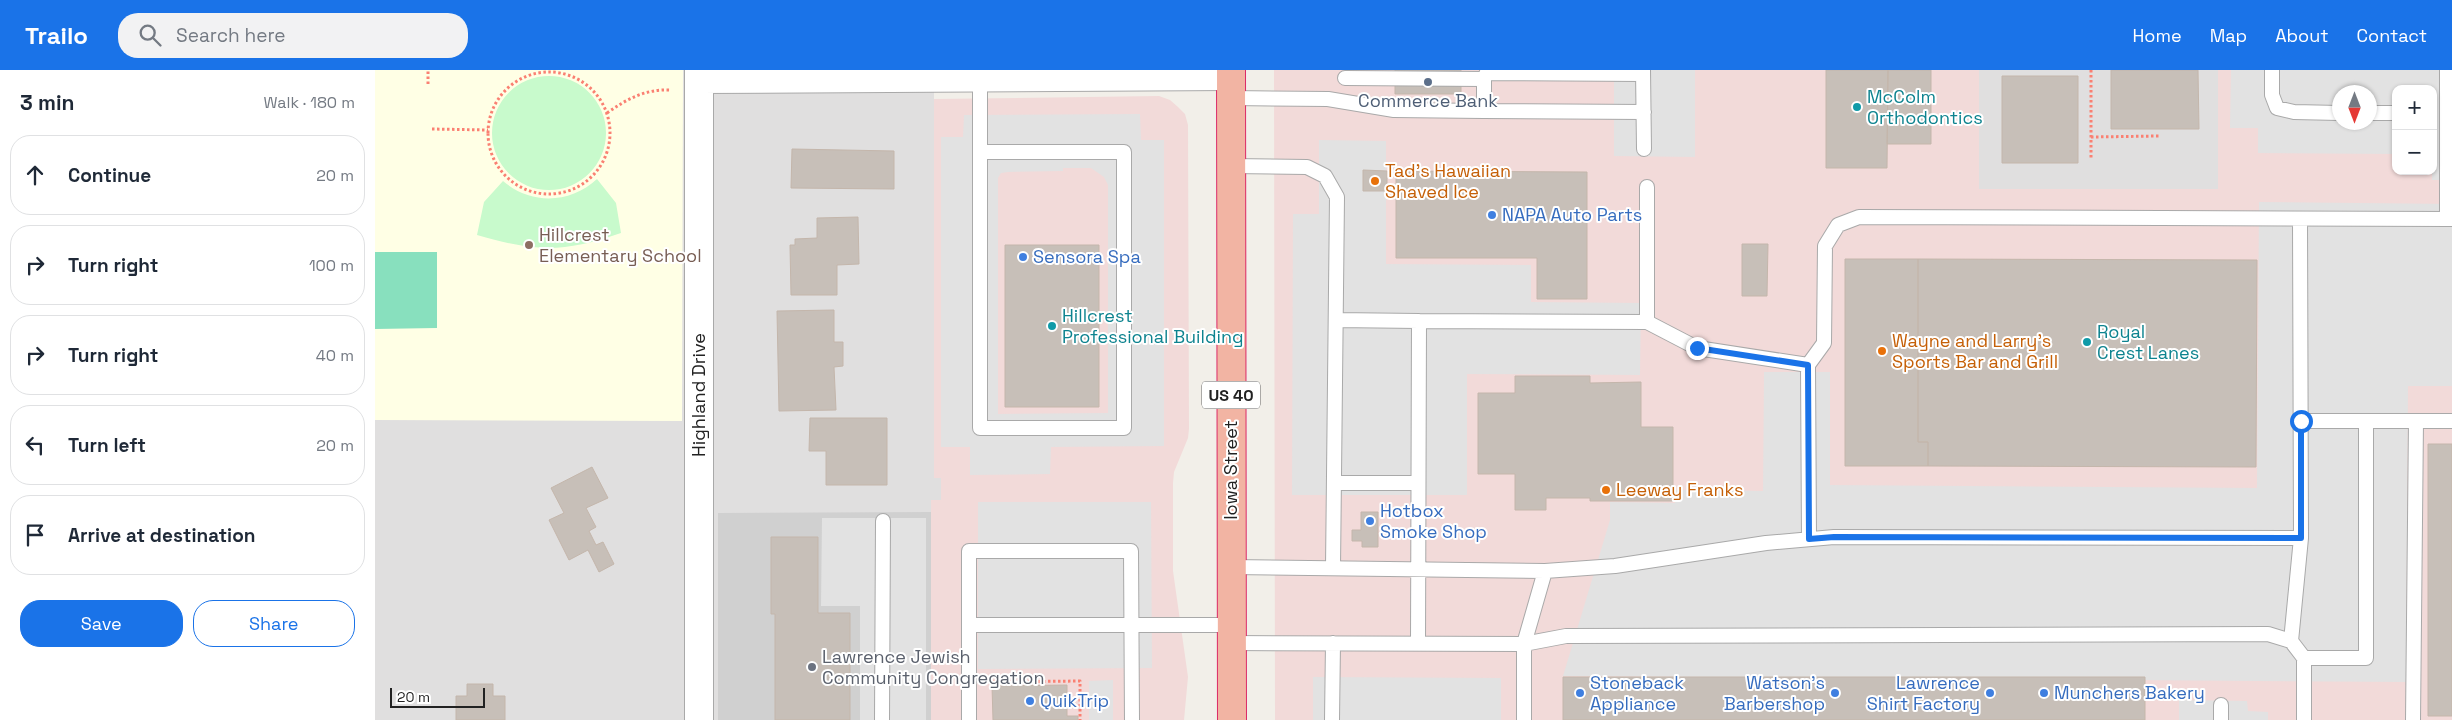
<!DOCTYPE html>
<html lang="en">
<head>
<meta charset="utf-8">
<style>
  body { margin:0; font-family:"Space Grotesk",sans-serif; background:#f2f2f3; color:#1f2937 }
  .controls { position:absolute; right:15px; top:15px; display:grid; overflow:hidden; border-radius:10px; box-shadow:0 1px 4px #0004 }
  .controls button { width:45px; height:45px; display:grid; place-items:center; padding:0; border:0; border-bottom:1px solid #e0e1e3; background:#fff; color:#1f2937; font:25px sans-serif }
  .compass { position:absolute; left:1957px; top:15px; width:45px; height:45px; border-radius:50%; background:#fff; box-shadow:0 1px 4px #0004; rotate:180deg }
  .scale { position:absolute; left:15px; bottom:12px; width:95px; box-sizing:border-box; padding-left:5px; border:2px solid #222; border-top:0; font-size:14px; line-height:18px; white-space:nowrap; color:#222; -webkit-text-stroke:4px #fff; paint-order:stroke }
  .stop { position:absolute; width:15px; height:15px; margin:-11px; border:4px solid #1a73e8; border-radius:50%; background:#fff }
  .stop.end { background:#1a73e8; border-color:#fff; box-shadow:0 1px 5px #0008 }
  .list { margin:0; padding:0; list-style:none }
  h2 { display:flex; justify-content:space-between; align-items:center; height:65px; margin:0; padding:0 20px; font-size:21px }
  h2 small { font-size:16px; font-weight:400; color:#747a83 }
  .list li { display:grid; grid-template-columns:32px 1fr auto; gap:15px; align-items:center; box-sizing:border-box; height:80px; margin:0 10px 10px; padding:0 10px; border:1px solid #e0e1e3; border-radius:20px }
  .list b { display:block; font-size:19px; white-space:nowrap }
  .list em { font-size:16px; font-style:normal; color:#747a83 }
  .actions { display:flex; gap:10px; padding:15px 20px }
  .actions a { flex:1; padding:11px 0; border:1px solid #1a73e8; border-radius:20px; text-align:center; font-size:18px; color:#1a73e8 }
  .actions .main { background:#1a73e8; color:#fff }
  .icon { flex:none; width:28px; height:28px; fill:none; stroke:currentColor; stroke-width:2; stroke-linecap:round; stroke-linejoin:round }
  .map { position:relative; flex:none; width:2077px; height:650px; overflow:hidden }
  header { display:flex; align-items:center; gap:30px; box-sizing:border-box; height:70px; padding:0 25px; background:#1a73e8; color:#fff }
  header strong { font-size:24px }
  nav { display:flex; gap:28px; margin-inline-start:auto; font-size:18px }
  .search { width:350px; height:45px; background:#f2f2f3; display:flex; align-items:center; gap:12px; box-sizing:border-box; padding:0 18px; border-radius:20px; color:#747a83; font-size:19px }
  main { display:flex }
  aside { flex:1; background:#fff }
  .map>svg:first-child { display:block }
</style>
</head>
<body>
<header>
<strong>Trailo</strong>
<div class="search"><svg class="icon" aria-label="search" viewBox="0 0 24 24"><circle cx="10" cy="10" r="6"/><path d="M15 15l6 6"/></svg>Search here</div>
<nav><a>Home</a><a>Map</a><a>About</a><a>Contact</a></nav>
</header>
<main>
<aside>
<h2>3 min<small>Walk · 180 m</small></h2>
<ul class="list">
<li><svg class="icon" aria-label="ahead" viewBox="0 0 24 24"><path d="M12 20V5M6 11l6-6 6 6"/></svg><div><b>Continue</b></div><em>20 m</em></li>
<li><svg class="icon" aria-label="right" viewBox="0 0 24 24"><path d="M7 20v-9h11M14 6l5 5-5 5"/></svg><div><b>Turn right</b></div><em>100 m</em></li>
<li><svg class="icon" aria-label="right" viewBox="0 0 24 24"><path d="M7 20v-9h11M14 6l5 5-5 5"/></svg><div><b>Turn right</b></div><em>40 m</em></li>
<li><svg class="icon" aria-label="left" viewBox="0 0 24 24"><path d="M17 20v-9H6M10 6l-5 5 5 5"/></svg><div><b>Turn left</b></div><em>20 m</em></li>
<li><svg class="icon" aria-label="arrive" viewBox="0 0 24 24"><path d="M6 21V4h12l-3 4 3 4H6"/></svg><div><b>Arrive at destination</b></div></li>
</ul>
<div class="actions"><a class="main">Save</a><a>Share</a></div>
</aside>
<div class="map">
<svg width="2077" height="650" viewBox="0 0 2077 650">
  <rect width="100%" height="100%" fill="#f2efe9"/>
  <path fill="#e0dfdf" d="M0 0H559V408H566V431H556V650H0Z
    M1604 0H1843V119H1604Z"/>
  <path fill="#f2dad9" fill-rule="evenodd" d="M899 0H1604V119H1843V0H2077V650H900ZM2021 19H2058V101H2021ZM1964 22H1994V52H1964Z
    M784 26 795 30 803 37 810 44 813 55 814 359 813 368 799 402 798 413V501L813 607 809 650H556V430H566V408H559V29Z"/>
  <path fill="#ffffe5" d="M0 0H308L307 351 0 350Z"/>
  <path fill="#d0d0d0" d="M556 442V650H343V443Z"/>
  <path fill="#c8facc" d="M117 63a57 57 0 1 1 114 0a57 57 0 1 1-114 0Z
    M222 109 241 133 246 163C188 183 161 182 102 165L109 132 128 111C156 135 195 134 222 109Z"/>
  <path fill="#88e0be" d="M0 182H62V258L0 259Z"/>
  <path fill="#e2e2e2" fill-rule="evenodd" d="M1239 0H1320V87L1239 86Z
    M1856 0H2077V110H2057L2058 19H2021V84L1883 83V58H1855ZM1964 22H1994V52H1964Z
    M765 44 766 70H789V376L676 377 675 404 595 405V377H566V67H588L589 45ZM688 98H716L729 107 733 115V343L623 344V108L626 103 633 102 688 101Z
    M944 70 1011 71V194L1156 195V232L1266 233 1265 305 1092 304V425H917L918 144H944Z
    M1884 132 2077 134V316H2033L2031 612 1188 606 1235 450V432L1300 433V420L1388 421 1389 302H1455V415L1882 418Z
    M603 432H776L777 598 603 599Z
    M447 448H551V650H485V536H446Z
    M938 607 1126 608V650H938Z
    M738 610V650H714V611Z
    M1804 630 1872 631 1873 641 1893 642V650H1804Z"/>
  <path fill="#c7bfb8" stroke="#c4b6ab" d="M1020 0H1086V24H1020Z
    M1451 0H1513L1512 98H1451Z
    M1513 0H1556V74H1512Z
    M1736 0H1823L1824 59H1736Z
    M1627 6H1703V93H1627Z
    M417 79 519 81V119L416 118Z
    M988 100 1012 101V121H988Z
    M1021 101 1212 102V229H1162V188H1021Z
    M483 147 484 194 462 195V225H416L415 175H420V169L442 168V148Z
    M1367 174H1393L1392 226H1367Z
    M630 175H724V337H630Z
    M1470 189H1543V372H1553V396H1470Z
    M1543 189 1882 190 1881 397 1553 396V372H1543Z
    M459 240V272H468V296L459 297 461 340 404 341 402 241Z
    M1140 306H1215V313L1266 312V357H1298V431H1215V428H1171V440H1140V404H1103V323H1140Z
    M435 348H512V415H451V381H434Z
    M2053 374H2077V646H2053Z
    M217 397 233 428 211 438 221 457 214 461 221 475 228 472 239 494 224 502 213 480 194 490 174 450 189 443 176 418Z
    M986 442H1003V477H987V471H977V460H986Z
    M396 467H443V543H475V650H400V544H396Z
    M1188 607H1770V650H1188Z
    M92 614H118V626H130V650H81V626H92Z
    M692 615V646H703V650H618L617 616Z"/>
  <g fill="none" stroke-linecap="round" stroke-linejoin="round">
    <defs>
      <path id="service" d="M1268 0 1269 79
        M1897 0V25L1902 38 1919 42 1964 43
        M605 3V358H749V82H605
        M1112 3 1268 4
        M970 8 1109 9
        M856 28 953 29 1019 40 1109 41V9L1113 0
        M1109 41 1269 42
        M1994 43H2021
        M856 96 932 97 950 106 962 127 958 498
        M2072 149V0
        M961 250 1044 251 1043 573
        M1044 251 1272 252 1322 278 1433 295 1434 469
        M1272 252V117
        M1433 295 1449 273 1450 176 1463 155 1484 147 2077 149
        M1926 351H2077
        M959 413H1043
        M856 497 1170 501 1240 496 1391 473 1459 467 1926 468
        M594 555H856
        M1916 571 1926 468 1925 149
        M856 573 1149 574 1191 566 1893 564 1916 571 1929 588V650
        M1929 588H1991V351
        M507 650 508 451
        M594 650V481H756L757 650
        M957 650 958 573
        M1149 650V574L1170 501
        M1846 650V635
        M2038 650 2041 351"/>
      <path id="minor" d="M324 9 856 6
        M324 650V0"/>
      <path id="trunk" d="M856 0 857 650"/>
    </defs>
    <use href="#service" stroke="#a9a9a9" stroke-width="16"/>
    <use href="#minor" stroke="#a9a9a9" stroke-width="30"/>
    <use href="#trunk" stroke="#dc2a67" stroke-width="30"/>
    <path stroke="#fa8072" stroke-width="3" stroke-dasharray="2.5 2.5" stroke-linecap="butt" d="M1716 0V89
      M113 63a61 61 0 1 1 122 0a61 61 0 1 1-122 0Z
      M53 14V0
      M232 43C252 29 270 19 295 20
      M57 59 113 60
      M1716 67 1784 66
      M618 612 705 611V650"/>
    <use href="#service" stroke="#fff" stroke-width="14"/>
    <use href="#minor" stroke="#fff" stroke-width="28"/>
    <use href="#trunk" stroke="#f2b4a3" stroke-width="28"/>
  </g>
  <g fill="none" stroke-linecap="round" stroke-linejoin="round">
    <path stroke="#1a73e8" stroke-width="6" d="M1322 278 1433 295 1434 469 1459 467 1926 468V351"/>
  </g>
  <circle fill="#5c6f8a" stroke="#fff" stroke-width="2" cx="1053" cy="12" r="5"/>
  <g fill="#0f9aa8" stroke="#fff" stroke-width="2">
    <circle cx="1482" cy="37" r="5"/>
    <circle cx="677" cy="256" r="5"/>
    <circle cx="1712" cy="272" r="5"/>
  </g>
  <g fill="#e8710a" stroke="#fff" stroke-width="2">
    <circle cx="1000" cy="111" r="5"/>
    <circle cx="1507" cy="281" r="5"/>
    <circle cx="1231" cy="420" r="5"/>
  </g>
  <g fill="#3f7fe0" stroke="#fff" stroke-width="2">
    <circle cx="1117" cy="145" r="5"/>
    <circle cx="648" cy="187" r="5"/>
    <circle cx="995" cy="451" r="5"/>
    <circle cx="1205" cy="623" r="5"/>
    <circle cx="1460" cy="623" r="5"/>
    <circle cx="1615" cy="623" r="5"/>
    <circle cx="1669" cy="623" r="5"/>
    <circle cx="655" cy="631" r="5"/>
  </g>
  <circle fill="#8d6e63" stroke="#fff" stroke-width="2" cx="154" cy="175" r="5"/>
  <circle fill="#6b7280" stroke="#fff" stroke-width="2" cx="437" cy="597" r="5"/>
  <g text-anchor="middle" stroke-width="4" stroke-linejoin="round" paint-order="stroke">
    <rect fill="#fff" stroke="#646464" stroke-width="1" x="827" y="311.5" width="58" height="27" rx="4"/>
    <g font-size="16" font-weight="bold" fill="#222">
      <text x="856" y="331">US 40</text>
    </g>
    <g font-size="18" fill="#0d838f" stroke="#fff" text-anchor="start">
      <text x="1492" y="33">McColm<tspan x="1492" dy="21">Orthodontics</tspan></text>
      <text x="687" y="252">Hillcrest<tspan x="687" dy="21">Professional Building</tspan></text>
      <text x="1722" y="268">Royal<tspan x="1722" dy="21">Crest Lanes</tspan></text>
    </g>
    <g font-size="18" fill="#4e5e75" stroke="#fff">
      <text x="1053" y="37">Commerce Bank</text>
    </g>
    <g font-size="18" fill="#c56008" stroke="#fff" text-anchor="start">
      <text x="1010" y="107">Tad's Hawaiian<tspan x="1010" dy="21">Shaved Ice</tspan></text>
      <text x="1517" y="277">Wayne and Larry's<tspan x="1517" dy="21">Sports Bar and Grill</tspan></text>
      <text x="1241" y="426">Leeway Franks</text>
    </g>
    <g font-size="18" fill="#366cbe" stroke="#fff" text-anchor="start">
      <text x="1127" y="151">NAPA Auto Parts</text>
      <text x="658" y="193">Sensora Spa</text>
      <text x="1005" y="447">Hotbox<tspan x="1005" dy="21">Smoke Shop</tspan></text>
      <text x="1215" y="619">Stoneback<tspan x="1215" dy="21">Appliance</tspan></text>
      <text x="1450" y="619" text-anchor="end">Watson's<tspan x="1450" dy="21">Barbershop</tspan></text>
      <text x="1605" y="619" text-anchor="end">Lawrence<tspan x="1605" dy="21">Shirt Factory</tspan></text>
      <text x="1679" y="629">Munchers Bakery</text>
      <text x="665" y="637">QuikTrip</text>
    </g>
    <g font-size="18" fill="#785e54" stroke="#fff" text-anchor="start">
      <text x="164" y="171">Hillcrest<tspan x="164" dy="21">Elementary School</tspan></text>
    </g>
    <g font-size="18" fill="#222" stroke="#fff">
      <text transform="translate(324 325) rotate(-90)" y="6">Highland Drive</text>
      <text transform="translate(856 400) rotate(-90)" y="6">Iowa Street</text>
    </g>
    <g font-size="18" fill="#5b616d" stroke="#fff" text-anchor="start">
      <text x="447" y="593">Lawrence Jewish<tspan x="447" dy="21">Community Congregation</tspan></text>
    </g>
  </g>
</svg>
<div class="controls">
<button>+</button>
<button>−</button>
</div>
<svg class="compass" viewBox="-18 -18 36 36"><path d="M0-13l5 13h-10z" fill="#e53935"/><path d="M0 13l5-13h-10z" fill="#747a83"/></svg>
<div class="scale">20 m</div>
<div class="stop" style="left:1926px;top:351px"></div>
<div class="stop end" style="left:1322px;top:278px"></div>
</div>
</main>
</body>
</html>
